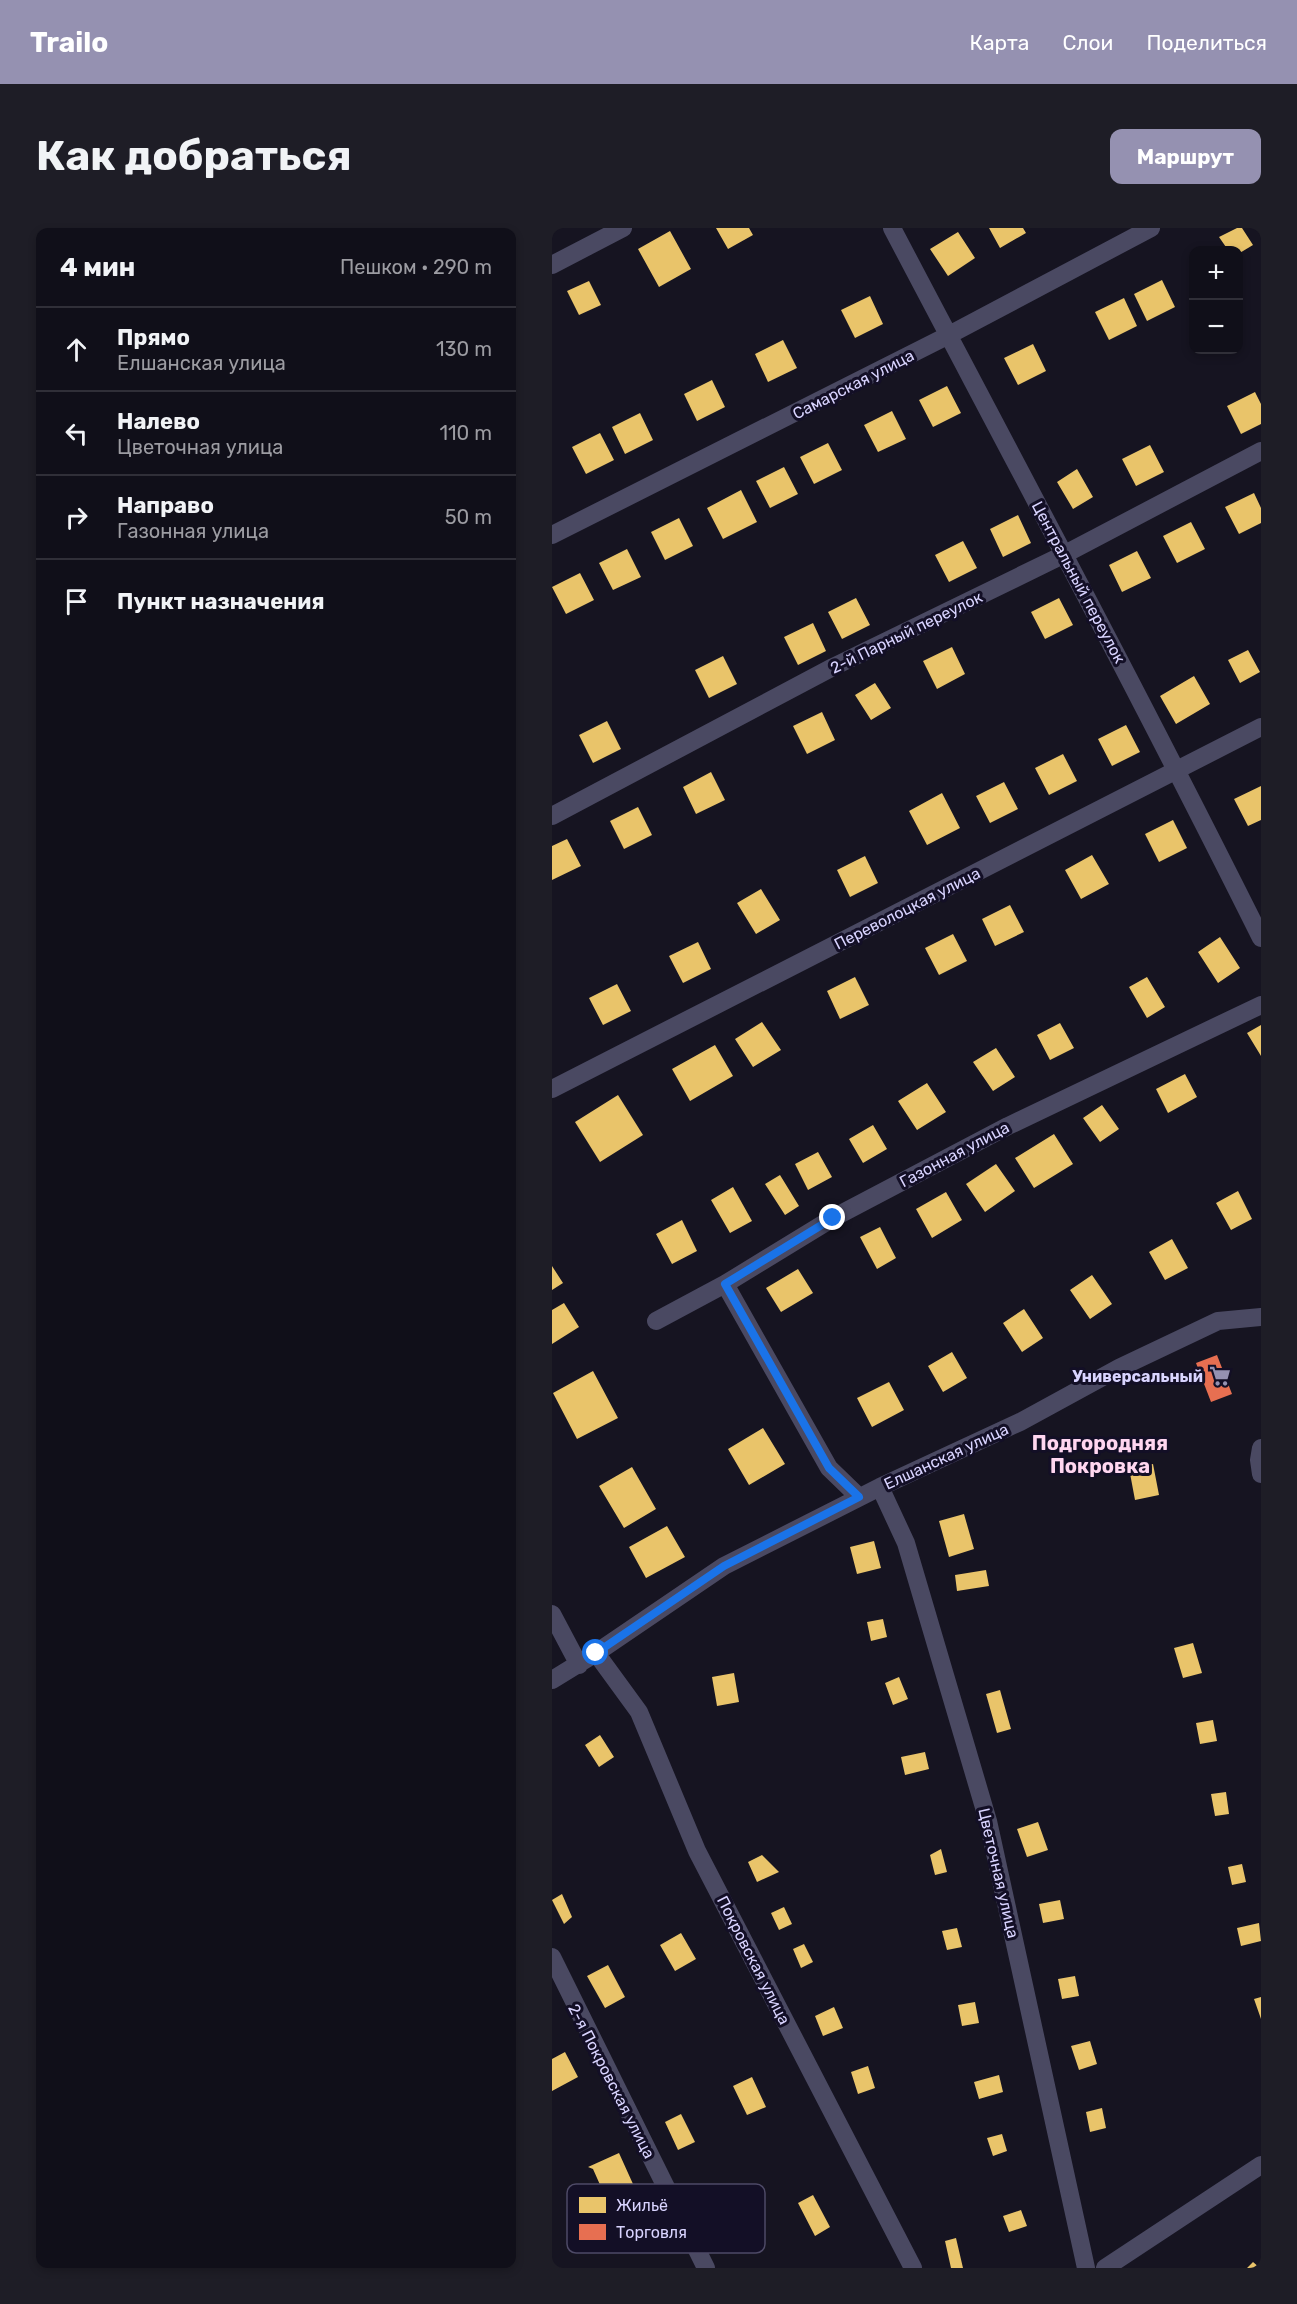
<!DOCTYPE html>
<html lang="ru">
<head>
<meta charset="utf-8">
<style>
  body { margin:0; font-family:Rubik,sans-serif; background:#1e1d26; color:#f1f3f6 }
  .controls { position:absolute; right:18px; top:18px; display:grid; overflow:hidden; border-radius:12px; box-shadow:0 3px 9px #0003 }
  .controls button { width:54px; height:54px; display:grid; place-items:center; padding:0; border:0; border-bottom:2px solid #302f38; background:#100f19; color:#f1f3f6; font:30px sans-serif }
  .stop { position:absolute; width:18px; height:18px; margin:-14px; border:4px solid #1a73e8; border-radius:50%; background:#fff }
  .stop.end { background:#1a73e8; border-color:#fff; box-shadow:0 2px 6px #0008 }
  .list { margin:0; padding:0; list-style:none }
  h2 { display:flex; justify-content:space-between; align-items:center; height:78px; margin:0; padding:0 24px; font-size:26px }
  h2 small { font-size:20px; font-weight:400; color:#9c9ca2 }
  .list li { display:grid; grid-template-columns:39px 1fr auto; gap:18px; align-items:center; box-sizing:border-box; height:84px; padding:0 24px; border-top:2px solid #302f38 }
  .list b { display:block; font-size:22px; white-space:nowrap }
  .list p { margin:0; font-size:20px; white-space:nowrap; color:#9c9ca2 }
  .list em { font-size:20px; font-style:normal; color:#9c9ca2 }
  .icon { flex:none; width:33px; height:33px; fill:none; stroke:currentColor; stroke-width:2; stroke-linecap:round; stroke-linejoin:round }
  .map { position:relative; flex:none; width:709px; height:2040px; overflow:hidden; border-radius:12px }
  header { display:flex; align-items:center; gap:36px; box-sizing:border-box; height:84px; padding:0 30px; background:#9591b1; color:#fff }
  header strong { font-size:28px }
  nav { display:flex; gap:33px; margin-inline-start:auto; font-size:21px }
  .intro { display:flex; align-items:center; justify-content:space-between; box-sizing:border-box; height:144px; padding:0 36px }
  h1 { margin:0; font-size:42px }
  .button { padding:15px 27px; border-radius:12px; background:#9591b1; color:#fff; font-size:21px; font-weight:700 }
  main { display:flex; gap:36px; padding:0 36px }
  aside { flex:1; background:#100f19; border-radius:12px; box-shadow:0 3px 9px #0003 }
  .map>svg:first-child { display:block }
</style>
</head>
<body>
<header>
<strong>Trailo</strong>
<nav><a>Карта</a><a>Слои</a><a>Поделиться</a></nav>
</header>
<div class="intro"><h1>Как добраться</h1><a class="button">Маршрут</a></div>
<main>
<aside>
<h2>4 мин<small>Пешком · 290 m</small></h2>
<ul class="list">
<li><svg class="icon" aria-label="ahead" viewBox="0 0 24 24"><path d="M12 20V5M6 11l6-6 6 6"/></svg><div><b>Прямо</b><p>Елшанская улица</p></div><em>130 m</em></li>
<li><svg class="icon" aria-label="left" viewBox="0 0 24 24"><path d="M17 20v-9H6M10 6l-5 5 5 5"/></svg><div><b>Налево</b><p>Цветочная улица</p></div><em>110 m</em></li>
<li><svg class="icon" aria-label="right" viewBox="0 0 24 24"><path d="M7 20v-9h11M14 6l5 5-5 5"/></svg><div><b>Направо</b><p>Газонная улица</p></div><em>50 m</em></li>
<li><svg class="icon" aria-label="arrive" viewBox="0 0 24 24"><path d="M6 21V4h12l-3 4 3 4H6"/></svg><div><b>Пункт назначения</b></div></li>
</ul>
</aside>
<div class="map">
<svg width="709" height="2040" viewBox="0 0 709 2040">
  <rect width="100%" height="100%" fill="#161421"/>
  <path fill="#e9c46a" d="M164 0H197L201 7 176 21Z
    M437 0H471L474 5 448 20Z
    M685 0H690L701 17 686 26V22H676L667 9Z
    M118 3 139 41 107 59 86 21Z
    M406 4 423 30 396 48 378 21Z
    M610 52 623 79 595 93 582 66Z
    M37 53 49 77 27 87 15 63Z
    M318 68 331 96 303 110 289 82Z
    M572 70 585 98 557 112 543 84Z
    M231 112 245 140 216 154 203 126Z
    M481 116 494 143 466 157 452 130Z
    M160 152 173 179 145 193 132 166Z
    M395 158 409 185 381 199 367 172Z
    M703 164 709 176V196L689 206 675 178Z
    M340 183 354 211 326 224 312 197Z
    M88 185 101 212 73 226 60 199Z
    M48 205 62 232 34 246 20 219Z
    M276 215 290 242 262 256 248 229Z
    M598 217 612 244 584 258 570 231Z
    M232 239 246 266 218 280 204 253Z
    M525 241 541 269 521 281 505 254Z
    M189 262 205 294 171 311 155 280Z
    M702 265 709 280V295L687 306 673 279Z
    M466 287 479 315 451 329 438 301Z
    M127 290 141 318 113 332 99 304Z
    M639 294 653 321 625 335 611 308Z
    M411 313 425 340 397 354 383 327Z
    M75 321 89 349 61 362 47 335Z
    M585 323 599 350 570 364 557 337Z
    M28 345 42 372 14 386 0 359Z
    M304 370 318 397 290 411 276 384Z
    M507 370 521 397 493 411 479 384Z
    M261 395 274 423 246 437 232 409Z
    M400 419 413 446 385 461 371 433Z
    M696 422 708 444 688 455 676 432Z
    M171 428 185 456 157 470 143 442Z
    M642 448 658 476 624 496 608 468Z
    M323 455 339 480 319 492 303 467Z
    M270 484 283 512 255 526 241 498Z
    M55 493 69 521 41 535 27 507Z
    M574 497 588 524 560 538 546 511Z
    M511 526 525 553 497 567 483 540Z
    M159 544 173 572 144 586 131 559Z
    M452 554 466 581 438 595 424 568Z
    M709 558V592L696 598 682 571Z
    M390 565 408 600 375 617 357 583Z
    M86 579 100 607 72 621 58 593Z
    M621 592 635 620 607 634 593 606Z
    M15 611 29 638 0 652V618Z
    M540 627 557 656 529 671 513 642Z
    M313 628 326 655 298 669 285 642Z
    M209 661 228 692 204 706 185 675Z
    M458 677 472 704 443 718 430 691Z
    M401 706 415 733 387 747 373 720Z
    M668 709 688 740 666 755 646 724Z
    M146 714 159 741 131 755 117 728Z
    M303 749 317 777 288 791 275 763Z
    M595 749 613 779 595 790 577 759Z
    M65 756 79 783 51 797 37 770Z
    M210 794 229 822 201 839 183 811Z
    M508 795 522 820 498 832 485 807Z
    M709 797V828L695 805Z
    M163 817 181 848 138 873 120 841Z
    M444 820 463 849 441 863 421 834Z
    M633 846 645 869 616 885 604 861Z
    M375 855 394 884 365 902 346 873Z
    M66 867 91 907 48 934 23 894Z
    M550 877 567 901 548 914 531 890Z
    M321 897 335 921 311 935 297 911Z
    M502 906 521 936 482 960 463 930Z
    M266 924 280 949 256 962 243 936Z
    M444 936 463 963 433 984 414 956Z
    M228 947 247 978 233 987 213 956Z
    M181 959 200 993 178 1005 159 972Z
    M686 963 700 991 679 1002 664 975Z
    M394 964 410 992 380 1010 364 981Z
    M130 992 145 1023 120 1036 104 1006Z
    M328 999 344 1030 325 1041 308 1009Z
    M620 1011 636 1040 613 1052 597 1024Z
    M0 1038 11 1055 0 1062Z
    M246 1041 261 1065 229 1084 214 1060Z
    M540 1047 560 1076 538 1091 518 1062Z
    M12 1075 27 1099 0 1116V1082Z
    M472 1081 491 1110 470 1124 451 1095Z
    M400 1124 415 1150 391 1164 376 1138Z
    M41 1143 66 1190 25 1211 1 1165Z
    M337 1154 352 1182 320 1199 305 1170Z
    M211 1200 233 1236 197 1257 176 1221Z
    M601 1236 607 1267 583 1272 577 1240Z
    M80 1239 104 1281 72 1300 47 1258Z
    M412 1286 422 1321 397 1329 387 1293Z
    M115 1298 133 1329 94 1350 77 1319Z
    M322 1313 329 1340 305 1346 298 1319Z
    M434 1342 437 1358 405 1363 403 1347Z
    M331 1391 335 1409 319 1413 315 1394Z
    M641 1415 650 1445 631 1450 622 1420Z
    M182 1445 187 1474 165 1478 160 1449Z
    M347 1449 356 1471 341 1477 333 1455Z
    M448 1462 459 1501 445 1505 434 1466Z
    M661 1492 665 1513 648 1516 644 1495Z
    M48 1507 62 1529 47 1539 33 1517Z
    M373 1524 377 1541 353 1547 349 1529Z
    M674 1564 677 1586 663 1588 659 1566Z
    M486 1594 496 1622 475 1629 465 1601Z
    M389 1621 395 1644 383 1647 378 1627Z
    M210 1627 227 1644 205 1654 196 1634Z
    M690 1636 694 1654 680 1657 676 1639Z
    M10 1666 20 1689 12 1696 0 1672Z
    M508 1672 512 1691 491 1695 487 1676Z
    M232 1679 240 1696 227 1702 219 1685Z
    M707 1695 709 1713 689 1718 685 1700Z
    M405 1700 410 1719 395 1722 390 1703Z
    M129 1705 144 1731 123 1743 108 1717Z
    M252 1716 261 1734 249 1740 241 1721Z
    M56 1737 73 1769 53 1780 35 1748Z
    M523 1748 527 1768 510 1771 506 1751Z
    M709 1769V1791L702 1771Z
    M423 1774 427 1795 410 1798 406 1777Z
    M282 1779 291 1800 271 1808 263 1788Z
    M538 1813 545 1836 527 1842 519 1818Z
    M13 1824 26 1849 0 1863V1831Z
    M316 1838 323 1860 306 1866 299 1844Z
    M447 1847 451 1864 427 1871 422 1854Z
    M200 1849 214 1879 195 1887 181 1858Z
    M550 1880 554 1900 538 1904 534 1884Z
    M129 1886 143 1914 126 1922 113 1894Z
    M450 1906 455 1923 441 1928 435 1910Z
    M67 1925 81 1956 53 1968 41 1941 36 1939Z
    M261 1967 278 1999 263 2008 246 1975Z
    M469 1982 475 1998 457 2004 451 1988Z
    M404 2010 411 2040H399L393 2013Z
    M701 2034 708 2040H695Z"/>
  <path fill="#e76f51" d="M665 1127 680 1166 659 1174 644 1135Z"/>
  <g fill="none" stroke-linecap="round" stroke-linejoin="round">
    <path stroke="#4a4962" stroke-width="18" d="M340 0C464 236 590 471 709 710
      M0 37 71 0
      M0 307 397 107 599 0
      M0 588 281 439 513 326 709 223
      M0 861 709 499
      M173 1056 277 1240 307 1269
      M104 1093 173 1056 281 990 456 898 709 777
      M709 1220 707 1232 709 1246
      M328 1259 354 1315 436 1593 534 2040
      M0 1386 27 1437
      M44 1425 87 1484 145 1623 361 2040
      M0 1452 44 1425 172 1338 328 1259 468 1194 567 1140 666 1093 709 1089
      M0 1729 154 2040
      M553 2040 709 1937"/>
  </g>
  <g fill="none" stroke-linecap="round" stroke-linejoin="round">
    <path stroke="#1a73e8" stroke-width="8" d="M44 1425 172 1338 307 1269 277 1240 173 1056 281 990"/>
  </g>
  <defs>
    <symbol id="supermarket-bare" viewBox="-9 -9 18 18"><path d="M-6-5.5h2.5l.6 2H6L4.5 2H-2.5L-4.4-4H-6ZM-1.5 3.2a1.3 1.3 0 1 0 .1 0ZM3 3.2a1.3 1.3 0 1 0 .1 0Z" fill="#9591b1" stroke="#130f26" stroke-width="2.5" paint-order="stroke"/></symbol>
  </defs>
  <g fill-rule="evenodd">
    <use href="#supermarket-bare" x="653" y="1133" width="30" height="30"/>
  </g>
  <g text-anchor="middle" stroke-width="6" stroke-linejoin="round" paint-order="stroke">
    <g font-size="16" fill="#d9d4ff" stroke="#130f26">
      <text transform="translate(301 156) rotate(-27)" y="6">Самарская улица</text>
      <text transform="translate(527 354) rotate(62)" y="6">Центральный переулок</text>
      <text transform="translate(354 404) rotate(-26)" y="6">2-й Парный переулок</text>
      <text transform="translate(355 680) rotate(-27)" y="6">Переволоцкая улица</text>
      <text transform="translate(402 926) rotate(-28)" y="6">Газонная улица</text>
      <text transform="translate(394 1228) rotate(-25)" y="6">Елшанская улица</text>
      <text transform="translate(447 1645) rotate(77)" y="6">Цветочная улица</text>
      <text transform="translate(202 1732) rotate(63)" y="6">Покровская улица</text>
      <text transform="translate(60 1853) rotate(63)" y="6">2-я Покровская улица</text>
    </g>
    <g font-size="16" font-weight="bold" fill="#d9d4ff" stroke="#130f26" text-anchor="end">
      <text x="651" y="1154">Универсальный</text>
    </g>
    <g font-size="20" font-weight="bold" fill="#ffd6f0" stroke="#130f26">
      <text x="548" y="1222">Подгородняя<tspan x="548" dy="23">Покровка</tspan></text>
    </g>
  </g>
  <rect x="15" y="1956" width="198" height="69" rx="9" fill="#130f26" stroke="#4e4a67" stroke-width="1.5"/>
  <rect x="27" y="1969" width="27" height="16" fill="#e9c46a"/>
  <rect x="27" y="1996" width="27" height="16" fill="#e76f51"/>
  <g font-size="16" fill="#d9d4ff">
    <text x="64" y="1983">Жильё</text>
    <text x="64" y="2010">Торговля</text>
  </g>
</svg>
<div class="controls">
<button>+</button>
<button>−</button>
</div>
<div class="stop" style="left:44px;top:1425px"></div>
<div class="stop end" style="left:281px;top:990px"></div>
</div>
</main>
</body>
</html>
